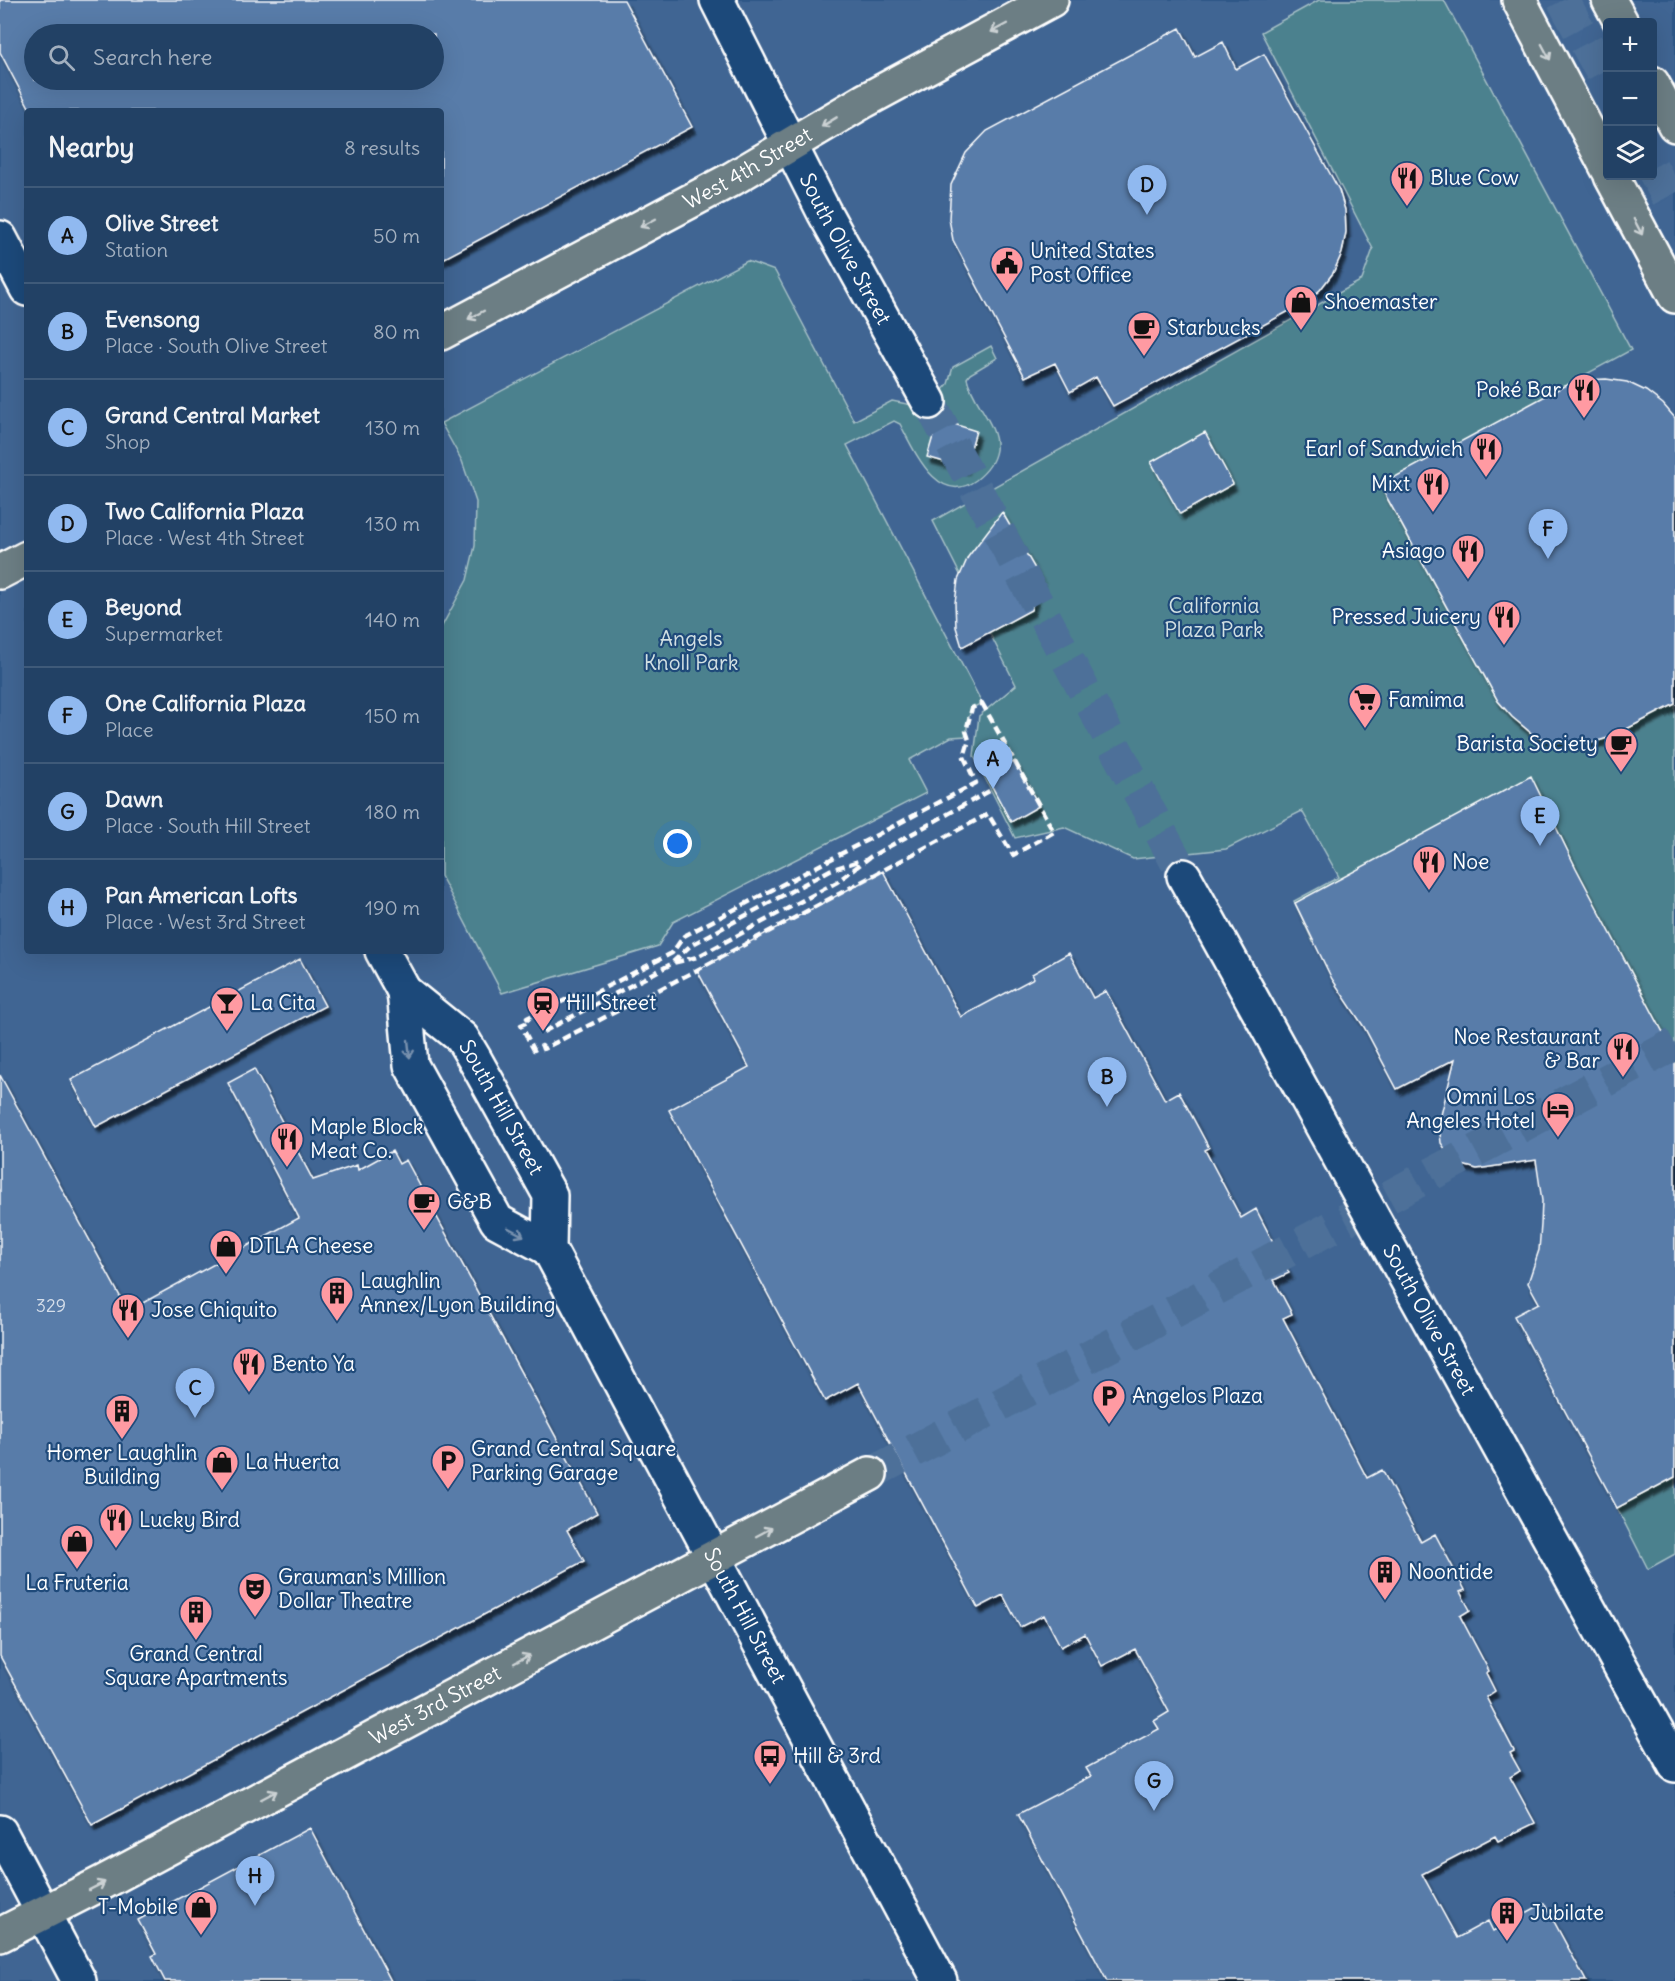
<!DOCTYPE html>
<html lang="en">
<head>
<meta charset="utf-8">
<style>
  body { margin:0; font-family:Delius,sans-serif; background:#2e4c6e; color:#f1f3f6 }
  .controls { position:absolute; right:18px; top:18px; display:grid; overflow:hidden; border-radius:6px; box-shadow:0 6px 24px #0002 }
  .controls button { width:54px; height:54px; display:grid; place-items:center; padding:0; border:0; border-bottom:2px solid #3f5a79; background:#224165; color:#f1f3f6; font:30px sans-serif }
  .you { position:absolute; left:678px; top:844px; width:21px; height:21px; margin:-15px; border:4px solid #fff; border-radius:50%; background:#1a73e8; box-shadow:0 0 0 9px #1a73e833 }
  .badge { display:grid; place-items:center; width:39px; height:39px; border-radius:50%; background:#90b9f0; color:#111; font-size:20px; font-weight:700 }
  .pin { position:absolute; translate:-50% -50px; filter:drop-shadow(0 2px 3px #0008) }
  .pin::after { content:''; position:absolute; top:32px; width:21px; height:18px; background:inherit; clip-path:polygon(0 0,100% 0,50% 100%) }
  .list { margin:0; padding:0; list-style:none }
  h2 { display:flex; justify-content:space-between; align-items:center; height:78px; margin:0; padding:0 24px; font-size:26px }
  h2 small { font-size:20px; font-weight:400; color:#a2afbf }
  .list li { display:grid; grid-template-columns:39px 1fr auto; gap:18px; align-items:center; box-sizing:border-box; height:96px; padding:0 24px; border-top:2px solid #3f5a79 }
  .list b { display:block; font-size:22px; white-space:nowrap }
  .list p { margin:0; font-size:20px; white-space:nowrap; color:#a2afbf }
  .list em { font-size:20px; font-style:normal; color:#a2afbf }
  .icon { flex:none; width:33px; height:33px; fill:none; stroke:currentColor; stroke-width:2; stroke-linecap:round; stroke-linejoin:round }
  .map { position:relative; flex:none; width:1675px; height:1981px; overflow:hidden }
  .search { position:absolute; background:#224165; box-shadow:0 6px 24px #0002; left:24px; top:24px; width:420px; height:66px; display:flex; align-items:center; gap:15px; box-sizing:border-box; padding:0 21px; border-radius:33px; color:#a2afbf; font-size:22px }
  .panel { position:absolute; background:#224165; box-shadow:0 6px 24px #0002; left:24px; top:108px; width:420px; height:846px; border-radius:6px }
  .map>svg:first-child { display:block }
</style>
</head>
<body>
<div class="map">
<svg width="1675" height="1981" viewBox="0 0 1675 1981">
  <defs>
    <filter id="shadow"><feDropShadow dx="3.5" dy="6" stdDeviation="1.5" flood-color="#0009"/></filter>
  </defs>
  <rect width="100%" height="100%" fill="#2e5787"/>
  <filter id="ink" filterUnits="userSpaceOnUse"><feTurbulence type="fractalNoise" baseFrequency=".0167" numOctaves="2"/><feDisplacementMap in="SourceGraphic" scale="12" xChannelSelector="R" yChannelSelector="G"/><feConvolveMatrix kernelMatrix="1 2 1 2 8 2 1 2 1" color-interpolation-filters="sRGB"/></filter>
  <g filter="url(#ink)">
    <path fill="#3f6593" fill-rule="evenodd" d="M0 0H1675V1981H0ZM1608 22H1652V176H1608ZM34 34H434V80H34ZM27 111H441V951H27Z"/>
    <path fill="#4c818e" stroke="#a6c0c6" stroke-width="1.5" d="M1319 0H1444L1631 350 1380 486 1498 701 1528 731 1548 739 1569 744 1591 743 1611 737 1675 704V1088L1508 837 1313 942 1294 901 1339 877 1302 811 1226 849 1133 859 1064 827 1015 838 974 756 979 716 1016 685 933 521 1362 280 1373 249 1261 32Z
      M747 261 775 271 854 421 892 401 917 406 936 398 948 384 953 367 991 346 997 358 970 374 967 378C972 402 999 425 996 450 994 462 985 473 976 480 938 508 914 450 900 424L894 421 847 445 982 703 972 708 967 722V736L951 737 909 760 926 793 673 922 658 946 502 993 441 876V628L467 580 475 546 476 502 462 461 441 423Z
      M1675 1477V1554L1648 1569 1617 1508Z"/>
    <path fill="#587ba9" stroke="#fff" stroke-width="1.5" fill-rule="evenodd" filter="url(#shadow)" d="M0 0H624L692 127 441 260V111H31L0 52ZM34 34H434V80H34Z
      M1180 28 1195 57 1223 42 1236 69 1264 54 1339 190 1345 210 1346 232 1342 253 1333 273 1320 290 1304 303 1113 406 1096 377 1070 392 1055 363 1025 377 953 240 949 219 951 185 966 153 987 131Z
      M1606 379 1627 382 1646 391 1663 404 1675 418V704L1611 737 1591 743 1569 744 1536 737 1512 717 1498 701 1380 485 1564 386 1585 380Z
      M938 419 976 431 965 468 927 457Z
      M1205 432 1233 484 1180 514 1151 462Z
      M1002 512 1041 579 1031 610 962 647 956 627 955 603 958 580 968 557Z
      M1015 761 1039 806 1011 822 987 777Z
      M1531 776 1576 868 1675 1055V1477L1617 1508 1514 1316 1539 1303 1528 1283 1539 1250 1541 1225 1542 1201 1536 1160 1477 1169 1459 1164 1450 1156 1441 1143 1439 1123 1455 1059 1397 1089 1364 1027 1332 979 1295 903Z
      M883 871 961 1017 1034 978 1032 974 1069 953 1093 998 1106 991 1165 1100 1179 1092 1209 1148 1205 1150 1241 1218 1256 1209 1289 1273 1274 1280 1292 1314 1283 1318 1367 1478 1382 1470 1421 1542 1435 1534 1465 1590 1460 1592 1470 1610 1460 1616 1489 1671 1486 1673 1495 1691 1486 1697 1514 1751 1510 1753 1520 1771 1510 1777 1535 1823 1498 1841 1495 1836 1422 1874 1457 1938 1488 1921 1493 1931 1544 1903 1586 1981H1107L1018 1814 1091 1776 1086 1768 1159 1729 1154 1721 1169 1712 1135 1649 1102 1666 1085 1634 1061 1647 1044 1615 1020 1627 1003 1595 978 1608 858 1383 825 1401 669 1110 749 1067 697 970Z
      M300 959 325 1006 96 1127 71 1080Z
      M254 1069 313 1180 357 1165 358 1170 392 1151 399 1164 406 1160 597 1513 567 1530 584 1561 92 1825 0 1656V1075L128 1311 299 1218 228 1083Z
      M310 1828 391 1981H165L152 1956 156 1954 138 1920Z"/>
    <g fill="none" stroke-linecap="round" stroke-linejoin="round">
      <path stroke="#4d7099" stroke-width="33" stroke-dasharray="33 16" stroke-linecap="butt" d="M1563 0 1608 84
        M1652 168 1675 210
        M929 402 1184 876"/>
      <path stroke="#4d7099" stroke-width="33" stroke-dasharray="33 16" stroke-linecap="butt" d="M870 1474 1675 1044"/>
      <defs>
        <g id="secondary">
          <path id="s1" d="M717 0 824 212 929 402"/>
          <path d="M0 238 27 289"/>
          <path id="s2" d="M1184 876 1675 1765"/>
          <path id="s3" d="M382 951 404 991 462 1038 474 1058 550 1195 549 1249 940 1981"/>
          <path d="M404 991 411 1065 497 1221 549 1249"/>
          <path d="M0 1832 79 1981"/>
        </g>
        <g id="primary">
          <path d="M1519 0 1608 169"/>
          <path d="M1609 0 1621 22"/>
          <path d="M1652 83 1675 125"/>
          <path d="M1611 176 1675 296"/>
          <path id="s4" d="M441 333 732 179 864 101 1051 0"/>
          <path d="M0 572 27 558"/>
          <path id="s5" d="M0 1935 104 1882 870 1474"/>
        </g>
      </defs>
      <use href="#secondary" stroke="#fff" stroke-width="38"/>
      <use href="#primary" stroke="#fff" stroke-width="38"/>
      <use href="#secondary" stroke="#1f4a7a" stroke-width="33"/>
      <use href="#primary" stroke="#6c7e84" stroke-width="33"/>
      <path stroke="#fff" stroke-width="4.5" stroke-dasharray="9 4.5" stroke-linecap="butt" d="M982 703 1054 832 1013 855 988 814 697 970 543 1049 542 1046 534 1050 521 1025 530 1021 527 1018 576 995 579 1001 672 953 684 936 976 783 964 757 969 740 966 731 972 708Z
        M673 962 691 945 830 870 859 861
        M543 1032 673 963 697 957 837 882 870 857 993 789"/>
    </g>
    <defs><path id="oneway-shaft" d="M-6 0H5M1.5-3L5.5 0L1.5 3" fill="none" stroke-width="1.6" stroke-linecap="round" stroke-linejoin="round" transform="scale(1.5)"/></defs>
    <g stroke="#ccd2d4">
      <use href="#oneway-shaft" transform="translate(999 28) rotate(152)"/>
      <use href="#oneway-shaft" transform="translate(1546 52) rotate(62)"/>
      <use href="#oneway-shaft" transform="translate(829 122) rotate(149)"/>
      <use href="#oneway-shaft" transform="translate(648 223) rotate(152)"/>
      <use href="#oneway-shaft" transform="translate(1638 227) rotate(62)"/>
      <use href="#oneway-shaft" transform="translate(476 315) rotate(152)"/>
      <use href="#oneway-shaft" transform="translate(764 1532) rotate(-28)"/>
      <use href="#oneway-shaft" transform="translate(522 1659) rotate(-28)"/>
      <use href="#oneway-shaft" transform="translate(269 1795) rotate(-28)"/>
      <use href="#oneway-shaft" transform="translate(97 1886) rotate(-27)"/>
    </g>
    <g stroke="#7992af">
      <use href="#oneway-shaft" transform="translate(409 1049) rotate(84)"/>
      <use href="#oneway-shaft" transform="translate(516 1232) rotate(28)"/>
    </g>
  </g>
  <defs>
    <symbol id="restaurant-pin" viewBox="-11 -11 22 30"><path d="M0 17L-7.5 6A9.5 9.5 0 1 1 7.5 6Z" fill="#ff9aa2" stroke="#1f4a7a"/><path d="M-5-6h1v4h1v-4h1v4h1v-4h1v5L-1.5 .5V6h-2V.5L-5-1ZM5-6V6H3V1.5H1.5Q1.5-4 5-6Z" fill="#111"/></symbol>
    <symbol id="civic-pin" viewBox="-11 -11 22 30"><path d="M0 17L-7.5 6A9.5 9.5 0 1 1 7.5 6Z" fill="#ff9aa2" stroke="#1f4a7a"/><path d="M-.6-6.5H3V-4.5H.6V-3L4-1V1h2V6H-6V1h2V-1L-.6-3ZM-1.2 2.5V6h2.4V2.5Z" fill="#111"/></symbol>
    <symbol id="shop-pin" viewBox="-11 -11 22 30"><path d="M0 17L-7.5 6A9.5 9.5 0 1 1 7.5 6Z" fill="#ff9aa2" stroke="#1f4a7a"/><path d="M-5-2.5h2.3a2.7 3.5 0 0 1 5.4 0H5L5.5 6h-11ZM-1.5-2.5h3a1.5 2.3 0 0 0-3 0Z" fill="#111"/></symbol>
    <symbol id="cafe-pin" viewBox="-11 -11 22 30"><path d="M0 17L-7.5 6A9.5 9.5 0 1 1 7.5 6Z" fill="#ff9aa2" stroke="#1f4a7a"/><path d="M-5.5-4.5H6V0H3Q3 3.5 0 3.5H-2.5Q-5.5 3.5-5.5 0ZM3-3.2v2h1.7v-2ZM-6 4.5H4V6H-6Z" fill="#111"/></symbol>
    <symbol id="supermarket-pin" viewBox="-11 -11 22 30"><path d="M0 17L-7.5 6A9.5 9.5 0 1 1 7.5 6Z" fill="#ff9aa2" stroke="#1f4a7a"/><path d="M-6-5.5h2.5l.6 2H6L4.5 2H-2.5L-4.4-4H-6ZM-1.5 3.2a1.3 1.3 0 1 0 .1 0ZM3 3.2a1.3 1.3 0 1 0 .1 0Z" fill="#111"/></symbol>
    <symbol id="bar-pin" viewBox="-11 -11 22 30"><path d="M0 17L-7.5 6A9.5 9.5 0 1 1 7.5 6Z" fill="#ff9aa2" stroke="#1f4a7a"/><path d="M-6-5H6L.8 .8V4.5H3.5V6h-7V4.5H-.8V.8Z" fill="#111"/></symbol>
    <symbol id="station-pin" viewBox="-11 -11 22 30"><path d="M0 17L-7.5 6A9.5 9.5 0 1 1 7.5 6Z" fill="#ff9aa2" stroke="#1f4a7a"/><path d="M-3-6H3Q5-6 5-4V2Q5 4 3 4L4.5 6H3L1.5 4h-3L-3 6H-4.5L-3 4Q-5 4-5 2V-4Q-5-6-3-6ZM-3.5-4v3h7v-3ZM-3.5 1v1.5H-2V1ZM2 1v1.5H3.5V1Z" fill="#111"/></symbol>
    <symbol id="hotel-pin" viewBox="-11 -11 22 30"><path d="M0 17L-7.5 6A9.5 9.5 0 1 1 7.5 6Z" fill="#ff9aa2" stroke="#1f4a7a"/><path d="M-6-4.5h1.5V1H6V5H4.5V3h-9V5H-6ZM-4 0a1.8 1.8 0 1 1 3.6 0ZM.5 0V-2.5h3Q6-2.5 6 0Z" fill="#111"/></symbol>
    <symbol id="building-pin" viewBox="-11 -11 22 30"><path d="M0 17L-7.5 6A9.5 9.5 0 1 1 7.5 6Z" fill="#ff9aa2" stroke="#1f4a7a"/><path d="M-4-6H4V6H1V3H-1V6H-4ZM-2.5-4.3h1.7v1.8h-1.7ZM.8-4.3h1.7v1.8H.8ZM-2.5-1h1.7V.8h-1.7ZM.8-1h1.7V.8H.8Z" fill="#111"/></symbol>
    <symbol id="parking-pin" viewBox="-11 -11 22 30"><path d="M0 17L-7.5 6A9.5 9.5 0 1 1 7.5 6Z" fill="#ff9aa2" stroke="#1f4a7a"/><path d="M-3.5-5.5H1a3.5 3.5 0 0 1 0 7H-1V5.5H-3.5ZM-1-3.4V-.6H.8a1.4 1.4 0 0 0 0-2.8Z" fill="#111"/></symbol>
    <symbol id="theatre-pin" viewBox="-11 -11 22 30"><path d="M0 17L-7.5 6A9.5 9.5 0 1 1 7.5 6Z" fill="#ff9aa2" stroke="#1f4a7a"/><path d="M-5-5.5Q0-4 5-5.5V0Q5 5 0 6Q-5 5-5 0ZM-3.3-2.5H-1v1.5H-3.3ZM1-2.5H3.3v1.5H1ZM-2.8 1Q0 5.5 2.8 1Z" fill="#111"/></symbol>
    <symbol id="bus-pin" viewBox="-11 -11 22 30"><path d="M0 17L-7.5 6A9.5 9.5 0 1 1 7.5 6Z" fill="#ff9aa2" stroke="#1f4a7a"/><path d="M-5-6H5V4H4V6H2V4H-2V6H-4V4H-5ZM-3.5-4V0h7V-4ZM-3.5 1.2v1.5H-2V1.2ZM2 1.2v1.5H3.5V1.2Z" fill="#111"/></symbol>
  </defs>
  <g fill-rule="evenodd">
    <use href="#restaurant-pin" x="1388" y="159" width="38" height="52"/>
    <use href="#civic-pin" x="988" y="244" width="38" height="52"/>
    <use href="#shop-pin" x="1282" y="283" width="38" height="52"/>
    <use href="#cafe-pin" x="1125" y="309" width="38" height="52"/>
    <use href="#restaurant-pin" x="1565" y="371" width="38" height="52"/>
    <use href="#restaurant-pin" x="1467" y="430" width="38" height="52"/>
    <use href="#restaurant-pin" x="1414" y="465" width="38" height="52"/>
    <use href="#restaurant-pin" x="1449" y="532" width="38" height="52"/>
    <use href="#restaurant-pin" x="1485" y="598" width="38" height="52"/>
    <use href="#supermarket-pin" x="1346" y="681" width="38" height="52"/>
    <use href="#cafe-pin" x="1602" y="725" width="38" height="52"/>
    <use href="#restaurant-pin" x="1410" y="843" width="38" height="52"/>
    <use href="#bar-pin" x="208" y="984" width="38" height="52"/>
    <use href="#station-pin" x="524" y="984" width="38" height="52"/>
    <use href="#restaurant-pin" x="1604" y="1030" width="38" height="52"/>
    <use href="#hotel-pin" x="1539" y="1090" width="38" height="52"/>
    <use href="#restaurant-pin" x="268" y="1120" width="38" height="52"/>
    <use href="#cafe-pin" x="405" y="1183" width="38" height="52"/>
    <use href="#shop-pin" x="207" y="1227" width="38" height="52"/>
    <use href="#building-pin" x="318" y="1274" width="38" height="52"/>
    <use href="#restaurant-pin" x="109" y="1291" width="38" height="52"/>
    <use href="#restaurant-pin" x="230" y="1345" width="38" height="52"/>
    <use href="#parking-pin" x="1090" y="1377" width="38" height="52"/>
    <use href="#building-pin" x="103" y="1392" width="38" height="52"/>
    <use href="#parking-pin" x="429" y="1442" width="38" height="52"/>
    <use href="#shop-pin" x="203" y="1443" width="38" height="52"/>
    <use href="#restaurant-pin" x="97" y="1501" width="38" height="52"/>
    <use href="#shop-pin" x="58" y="1522" width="38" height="52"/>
    <use href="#building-pin" x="1366" y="1553" width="38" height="52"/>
    <use href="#theatre-pin" x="236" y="1570" width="38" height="52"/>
    <use href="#building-pin" x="177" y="1593" width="38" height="52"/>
    <use href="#bus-pin" x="751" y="1737" width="38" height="52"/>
    <use href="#shop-pin" x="182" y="1888" width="38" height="52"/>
    <use href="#building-pin" x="1488" y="1894" width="38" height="52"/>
  </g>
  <g text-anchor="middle" stroke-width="4.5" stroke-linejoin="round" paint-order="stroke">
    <g font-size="18" fill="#d5deea">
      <text x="51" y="1312">329</text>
    </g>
    <g font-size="21" fill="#fff" stroke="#1f4a7a">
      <text dy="7" stroke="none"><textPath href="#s4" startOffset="348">West 4th Street</textPath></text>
      <text dy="7" stroke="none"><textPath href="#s1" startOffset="280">South Olive Street</textPath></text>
      <text dy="7" stroke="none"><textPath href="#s3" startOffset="200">South Hill Street</textPath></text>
      <text dy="7" stroke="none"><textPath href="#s2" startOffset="507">South Olive Street</textPath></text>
      <text dy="7" stroke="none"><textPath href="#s3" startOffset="770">South Hill Street</textPath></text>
      <text dy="7" stroke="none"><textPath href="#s5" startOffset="492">West 3rd Street</textPath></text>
    </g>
    <g font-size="21" fill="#fff" stroke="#1f4a7a" text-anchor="start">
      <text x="1430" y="185">Blue Cow</text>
      <text x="1030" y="258">United States<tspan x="1030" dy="24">Post Office</tspan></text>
      <text x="1324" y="309">Shoemaster</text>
      <text x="1167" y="335">Starbucks</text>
      <text x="1561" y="397" text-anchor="end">Poké Bar</text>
      <text x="1463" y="456" text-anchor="end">Earl of Sandwich</text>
      <text x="1410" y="491" text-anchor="end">Mixt</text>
      <text x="1445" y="558" text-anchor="end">Asiago</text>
      <text x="1481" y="624" text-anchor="end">Pressed Juicery</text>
      <text x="1388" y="707">Famima</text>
      <text x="1598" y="751" text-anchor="end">Barista Society</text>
      <text x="1452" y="869">Noe</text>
      <text x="250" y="1010">La Cita</text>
      <text x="566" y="1010">Hill Street</text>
      <text x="1600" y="1044" text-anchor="end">Noe Restaurant<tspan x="1600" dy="24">&amp; Bar</tspan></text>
      <text x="1535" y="1104" text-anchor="end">Omni Los<tspan x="1535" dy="24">Angeles Hotel</tspan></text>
      <text x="310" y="1134">Maple Block<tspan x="310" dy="24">Meat Co.</tspan></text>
      <text x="447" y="1209">G&amp;B</text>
      <text x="249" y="1253">DTLA Cheese</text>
      <text x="360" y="1288">Laughlin<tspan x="360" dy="24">Annex/Lyon Building</tspan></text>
      <text x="151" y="1317">Jose Chiquito</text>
      <text x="272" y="1371">Bento Ya</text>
      <text x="1132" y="1403">Angelos Plaza</text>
      <text x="471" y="1456">Grand Central Square<tspan x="471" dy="24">Parking Garage</tspan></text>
      <text x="122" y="1460" text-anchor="middle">Homer Laughlin<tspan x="122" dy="24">Building</tspan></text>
      <text x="245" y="1469">La Huerta</text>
      <text x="139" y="1527">Lucky Bird</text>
      <text x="1408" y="1579">Noontide</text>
      <text x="278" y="1584">Grauman's Million<tspan x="278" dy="24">Dollar Theatre</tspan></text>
      <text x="77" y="1590" text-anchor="middle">La Fruteria</text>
      <text x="196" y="1661" text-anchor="middle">Grand Central<tspan x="196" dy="24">Square Apartments</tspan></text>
      <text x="793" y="1763">Hill &amp; 3rd</text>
      <text x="178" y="1914" text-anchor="end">T-Mobile</text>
      <text x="1530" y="1920">Jubilate</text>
    </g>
    <g font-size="21" fill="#d2e0e3" stroke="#1f4a7a">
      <text x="1214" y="613">California<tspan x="1214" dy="24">Plaza Park</tspan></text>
      <text x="691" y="646">Angels<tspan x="691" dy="24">Knoll Park</tspan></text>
    </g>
  </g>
</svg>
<div class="controls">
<button>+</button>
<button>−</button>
<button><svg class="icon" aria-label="layers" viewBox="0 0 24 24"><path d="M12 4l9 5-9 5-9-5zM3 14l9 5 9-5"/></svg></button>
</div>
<div class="you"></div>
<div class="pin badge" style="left:993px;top:789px">A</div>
<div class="pin badge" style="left:1107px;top:1107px">B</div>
<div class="pin badge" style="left:195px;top:1418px">C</div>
<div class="pin badge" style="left:1147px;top:215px">D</div>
<div class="pin badge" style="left:1540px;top:846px">E</div>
<div class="pin badge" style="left:1548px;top:559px">F</div>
<div class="pin badge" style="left:1154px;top:1811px">G</div>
<div class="pin badge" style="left:255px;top:1906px">H</div>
<div class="search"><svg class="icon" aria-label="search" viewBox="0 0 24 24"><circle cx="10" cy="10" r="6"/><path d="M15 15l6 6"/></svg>Search here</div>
<section class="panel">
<h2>Nearby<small>8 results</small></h2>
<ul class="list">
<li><span class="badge">A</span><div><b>Olive Street</b><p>Station</p></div><em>50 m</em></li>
<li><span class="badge">B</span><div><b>Evensong</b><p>Place · South Olive Street</p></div><em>80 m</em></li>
<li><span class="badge">C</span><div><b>Grand Central Market</b><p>Shop</p></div><em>130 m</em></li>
<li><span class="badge">D</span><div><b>Two California Plaza</b><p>Place · West 4th Street</p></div><em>130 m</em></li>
<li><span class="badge">E</span><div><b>Beyond</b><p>Supermarket</p></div><em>140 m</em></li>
<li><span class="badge">F</span><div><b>One California Plaza</b><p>Place</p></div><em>150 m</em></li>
<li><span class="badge">G</span><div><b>Dawn</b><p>Place · South Hill Street</p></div><em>180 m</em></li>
<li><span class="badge">H</span><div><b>Pan American Lofts</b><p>Place · West 3rd Street</p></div><em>190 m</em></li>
</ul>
</section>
</div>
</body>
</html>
